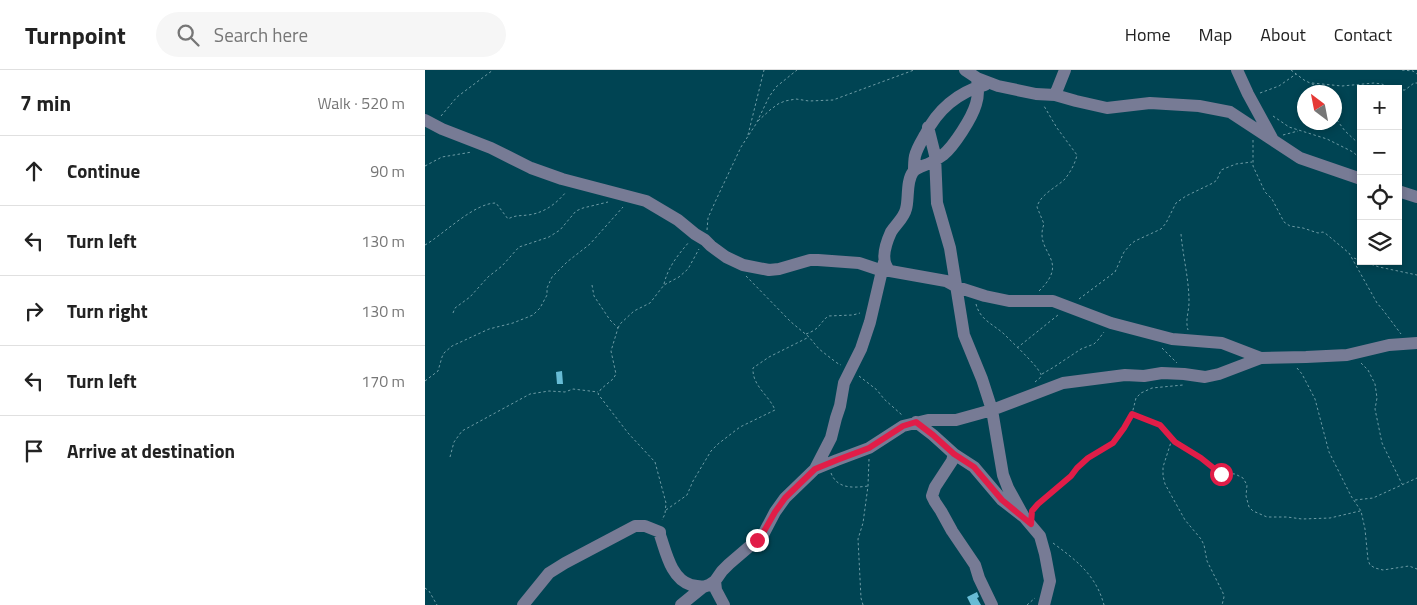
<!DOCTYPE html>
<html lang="en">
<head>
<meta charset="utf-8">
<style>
  body { margin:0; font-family:"Titillium Web",sans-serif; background:#f6f6f6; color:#222 }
  .controls { position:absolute; right:15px; top:15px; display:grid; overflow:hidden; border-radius:0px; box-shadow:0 2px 8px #0003 }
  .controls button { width:45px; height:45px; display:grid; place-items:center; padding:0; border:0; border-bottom:1px solid #e0e0e0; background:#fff; color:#222; font:25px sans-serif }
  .compass { position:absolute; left:872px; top:15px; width:45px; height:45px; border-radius:50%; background:#fff; box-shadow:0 2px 8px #0003; rotate:328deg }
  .stop { position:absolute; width:15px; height:15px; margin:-11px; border:4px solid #e11d48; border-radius:50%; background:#fff }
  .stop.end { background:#e11d48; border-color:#fff; box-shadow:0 1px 5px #0008 }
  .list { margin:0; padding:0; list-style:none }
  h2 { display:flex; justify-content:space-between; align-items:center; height:65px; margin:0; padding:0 20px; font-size:21px }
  h2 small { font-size:16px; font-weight:400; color:#767676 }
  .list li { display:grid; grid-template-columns:32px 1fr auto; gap:15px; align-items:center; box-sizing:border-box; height:70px; padding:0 20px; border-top:1px solid #e0e0e0 }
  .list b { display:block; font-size:19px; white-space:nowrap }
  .list em { font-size:16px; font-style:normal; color:#767676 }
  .icon { flex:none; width:28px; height:28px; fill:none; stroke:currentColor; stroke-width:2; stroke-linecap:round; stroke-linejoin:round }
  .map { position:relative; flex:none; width:992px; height:535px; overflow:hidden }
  header { display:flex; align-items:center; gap:30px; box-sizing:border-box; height:70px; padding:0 25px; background:#fff; border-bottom:1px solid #e0e0e0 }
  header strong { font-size:24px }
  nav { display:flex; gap:28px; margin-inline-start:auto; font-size:18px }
  .search { width:350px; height:45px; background:#f6f6f6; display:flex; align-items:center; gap:12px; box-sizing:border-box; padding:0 18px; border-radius:28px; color:#767676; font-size:19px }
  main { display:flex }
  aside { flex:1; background:#fff }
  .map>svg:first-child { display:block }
</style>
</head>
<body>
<header>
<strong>Turnpoint</strong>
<div class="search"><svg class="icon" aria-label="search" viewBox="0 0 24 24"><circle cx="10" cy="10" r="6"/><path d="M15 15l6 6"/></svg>Search here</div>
<nav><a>Home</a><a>Map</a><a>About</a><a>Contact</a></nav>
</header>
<main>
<aside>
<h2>7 min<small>Walk · 520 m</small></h2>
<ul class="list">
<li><svg class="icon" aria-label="ahead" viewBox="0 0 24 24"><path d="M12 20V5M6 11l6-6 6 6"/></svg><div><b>Continue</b></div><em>90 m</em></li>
<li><svg class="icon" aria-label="left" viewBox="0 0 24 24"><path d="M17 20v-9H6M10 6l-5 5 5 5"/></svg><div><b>Turn left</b></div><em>130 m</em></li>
<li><svg class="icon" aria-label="right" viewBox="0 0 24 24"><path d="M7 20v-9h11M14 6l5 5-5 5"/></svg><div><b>Turn right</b></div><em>130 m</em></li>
<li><svg class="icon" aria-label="left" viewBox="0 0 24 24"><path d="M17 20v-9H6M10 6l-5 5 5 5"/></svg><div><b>Turn left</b></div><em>170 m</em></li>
<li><svg class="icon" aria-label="arrive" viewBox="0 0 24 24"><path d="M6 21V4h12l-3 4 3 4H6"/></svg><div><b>Arrive at destination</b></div></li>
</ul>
</aside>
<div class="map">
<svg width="992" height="535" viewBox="0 0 992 535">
  <rect width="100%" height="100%" fill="#004453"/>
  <path fill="#67bcd5" d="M137 301 138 314H132L131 302Z
    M552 522 554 527 552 528 556 535H546L542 527Z"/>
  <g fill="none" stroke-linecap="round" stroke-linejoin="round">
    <path stroke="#6d9ba5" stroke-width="1" stroke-dasharray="2.5 2.5" stroke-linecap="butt" d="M866 0 879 10 893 17 898 22
      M977 0 988 1 992 4
      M887 13 917 16 949 13 957 14 965 19
      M973 20H980L989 13H992
      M835 23 854 16 871 4
      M16 46 32 27 68 0
      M848 46 864 57 902 69 928 82 936 89
      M909 46 920 61 933 73 936 78
      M333 51 345 40 353 34 360 31 371 29 384 31 408 30 489 0
      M323 65 339 0
      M858 65 873 61
      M828 70V96L840 122 847 129 859 152 865 156 878 158 893 163 898 162 900 163 924 183 952 233 958 240 976 264
      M0 96 17 87 47 82
      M282 160 283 148 291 130 316 77 331 54 344 27 351 17 372 0
      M756 164C758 187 764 209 764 232 764 242 760 250 763 260
      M0 175C19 164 49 133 71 133L83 149C90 145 95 146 103 145 119 143 131 134 141 122
      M929 188 936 191
      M937 191 954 197 992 205
      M321 206 366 252 384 267 394 279 412 293 416 295
      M239 214C243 197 253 185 264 172
      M167 215 169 226 185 250 193 258 186 281 191 304 188 309 176 319 173 324 203 363 230 392 241 433 240 444 237 450
      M614 221C647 189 608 183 619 154L612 137C615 125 630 118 639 110 645 103 650 94 652 85L632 58 619 36
      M654 229 690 202 699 182 706 174 710 171 736 159 741 153 751 133 761 126 788 113 792 110 796 100 811 94 827 92
      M551 234C555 250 568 254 579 264 590 275 602 286 612 298L616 304V307L610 312
      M28 243 30 238 45 227 63 207 77 196 94 177 124 167 135 160 151 141 158 138 183 132
      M193 258 195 254 209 241 225 233 239 215 254 207 263 199 274 179
      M381 264C395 259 394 254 403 246L428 245 435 243
      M592 278 633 245
      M737 278 752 293
      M936 293 943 300 950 314 952 328 950 339 957 373 977 414
      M872 298 877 304 890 329 904 382 926 426 936 441 940 459 943 490 945 495 950 498 958 500 984 496 992 499
      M617 304 629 297 656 279 669 274 673 270 679 262
      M434 306 452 320 459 329 477 345
      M0 311 13 301 17 287 19 283 27 276 64 259 88 253 108 245 115 238 122 225V218L127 207 142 192 165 174 198 137
      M707 344 735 355 750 372 776 388 792 402 796 403 810 404 818 408 822 415 821 426 824 437 828 441 842 447H862L877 449 905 448 935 441
      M747 369 738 397V406L740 414 760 450 776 469 779 475 782 491 798 523 799 527 797 535
      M25 387 29 372 37 361 105 324 124 321 140 322 148 319 173 322
      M406 403C412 419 428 418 443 416
      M930 430 948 428 992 408
      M241 440 262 425 268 411 286 381 293 374 315 357 350 340C344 325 327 316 328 298L344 287 384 267
      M607 441 613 434 646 406 663 387 683 376 691 369 707 344 711 328 716 323 727 318 758 315
      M628 473C652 491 671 505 679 535
      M0 518 4 521 12 535
      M438 535 436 528 433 469 438 453 443 416 444 389
      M602 535 610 528"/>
    <path stroke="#777b95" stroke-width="12" d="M540 0 552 8 573 16 611 24 630 25 651 31 682 38 725 33 774 36 805 42 875 88 936 109
      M812 0 823 24 847 68
      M552 8C553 17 554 25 551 34 547 48 529 76 518 85 514 88 509 91 505 93 499 96 492 97 488 102 481 111 484 129 481 139 479 148 471 154 466 162 461 173 454 191 465 201L521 211 532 217 560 226 584 231H628L686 253 747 269 797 273 836 288 881 287 922 285 964 275 992 273
      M630 25 640 0
      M0 50 17 59 66 78 106 98 137 109 221 131 253 150 270 164 280 170 286 176 301 187 318 195 344 200 354 199 385 190H393L434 193 458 201H465
      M503 57 510 85 512 133 525 178 539 265 557 309 567 340 578 405 583 418 599 447
      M489 101C489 96 489 91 490 86 492 78 496 72 500 65 512 40 533 22 560 15
      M973 121 992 127
      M491 352 508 365 529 384 549 397 577 430 599 447 615 466 620 484 625 511 619 535
      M529 384 527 391 510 417 507 426 510 432 516 441 527 461 550 495 554 508 567 535
      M390 399 406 368 411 348 415 336 419 313 436 279 445 252 459 192
      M290 511 291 520 299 535
      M98 535 124 503 140 493 210 456H220L235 462V465C241 482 246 509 266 515 269 516 274 516 278 517
      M256 535 278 517 284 515 290 511 297 501 304 494 332 470 339 463 350 442 360 428 390 399 412 390 444 378 478 356 503 350H531L567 340 638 313 700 305 719 306 737 303 759 304 780 307 794 304 836 288"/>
  </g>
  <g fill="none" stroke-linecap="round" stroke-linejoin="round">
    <path stroke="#e11d48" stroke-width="6" d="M332 470 338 463 350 442 360 428 390 399 412 390 444 378 478 356 491 352 508 365 529 384 549 397 577 430 606 454 607 441 613 434 646 406 652 398 663 388 688 373 699 358 707 344 735 355 750 372 776 388 796 404"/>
  </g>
</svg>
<div class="controls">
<button>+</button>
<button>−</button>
<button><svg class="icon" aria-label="locate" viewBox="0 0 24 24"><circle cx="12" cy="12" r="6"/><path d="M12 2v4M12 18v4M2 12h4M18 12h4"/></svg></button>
<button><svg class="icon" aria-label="layers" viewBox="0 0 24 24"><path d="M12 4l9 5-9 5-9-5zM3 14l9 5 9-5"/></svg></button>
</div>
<svg class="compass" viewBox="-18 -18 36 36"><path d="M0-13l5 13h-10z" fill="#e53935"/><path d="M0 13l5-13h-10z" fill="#767676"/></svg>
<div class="stop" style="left:796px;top:404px"></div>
<div class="stop end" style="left:332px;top:470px"></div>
</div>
</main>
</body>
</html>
